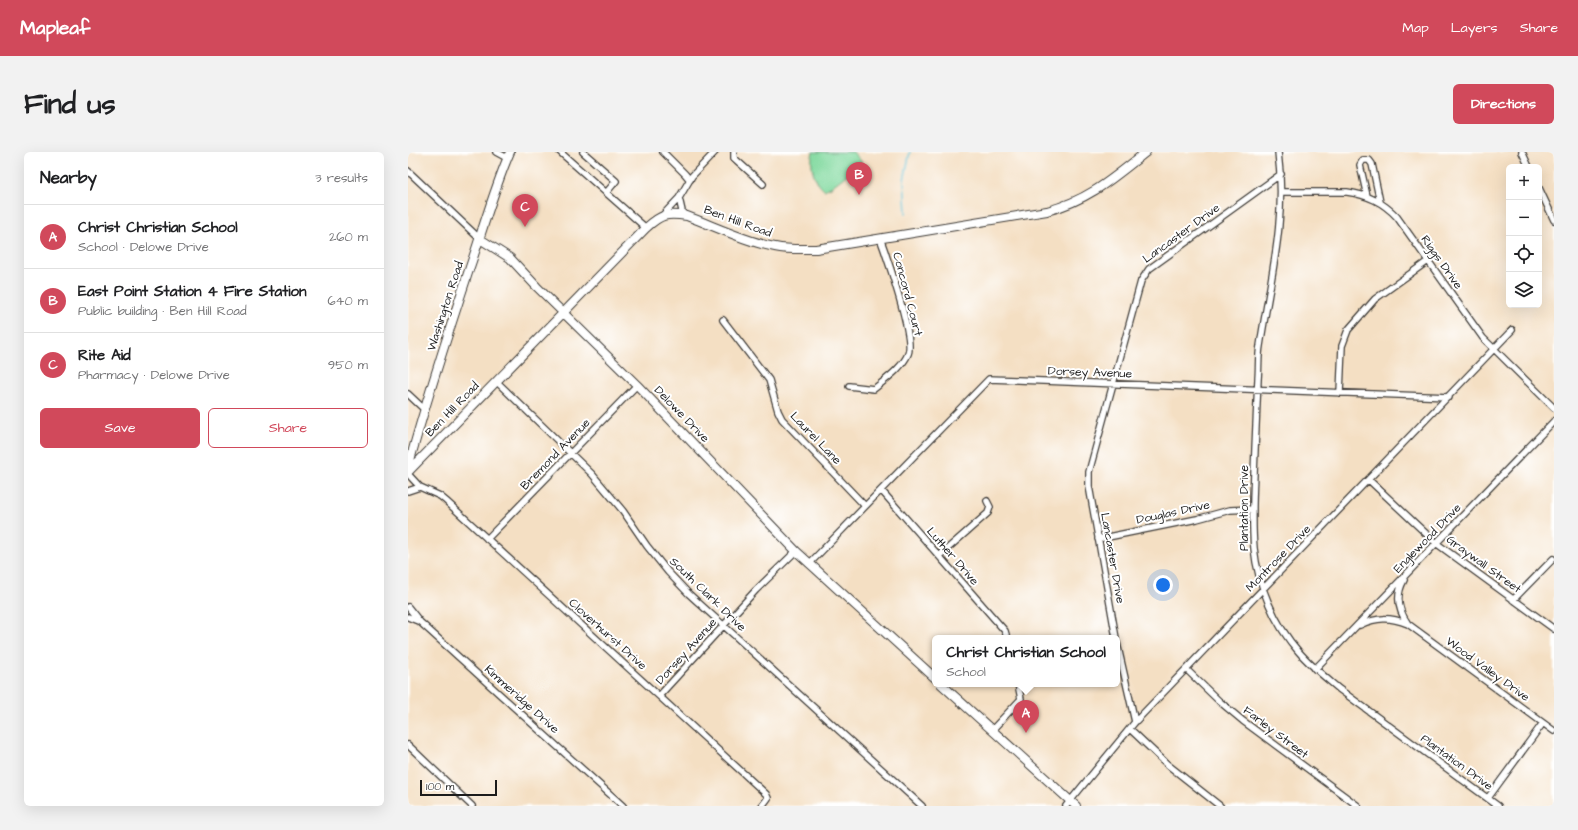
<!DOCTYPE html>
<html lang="en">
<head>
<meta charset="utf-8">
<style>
  body { margin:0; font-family:"Architects Daughter",sans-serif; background:#f2f2f2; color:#202124 }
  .controls { position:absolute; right:12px; top:12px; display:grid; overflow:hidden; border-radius:6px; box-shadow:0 4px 16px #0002 }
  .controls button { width:36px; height:36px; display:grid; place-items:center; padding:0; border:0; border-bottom:1px solid #e0e0e0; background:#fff; color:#202124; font:20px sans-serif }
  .scale { position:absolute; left:12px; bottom:10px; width:77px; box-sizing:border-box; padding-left:4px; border:2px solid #1c1c1c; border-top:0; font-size:11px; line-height:14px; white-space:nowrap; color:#1c1c1c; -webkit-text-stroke:3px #fff; paint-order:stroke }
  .you { position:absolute; left:755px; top:433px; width:14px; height:14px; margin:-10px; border:3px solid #fff; border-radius:50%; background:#1a73e8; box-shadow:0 0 0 6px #1a73e833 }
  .badge { display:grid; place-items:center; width:26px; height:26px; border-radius:50%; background:#d1495b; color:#fff; font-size:13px; font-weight:700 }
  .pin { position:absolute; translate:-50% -33px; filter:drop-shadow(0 1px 2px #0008) }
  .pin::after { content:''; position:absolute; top:21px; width:14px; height:12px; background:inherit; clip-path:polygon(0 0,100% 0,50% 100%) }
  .popup { position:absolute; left:524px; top:483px; width:188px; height:52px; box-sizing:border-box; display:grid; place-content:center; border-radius:6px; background:#fff; filter:drop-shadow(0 1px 3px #0005); font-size:13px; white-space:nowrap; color:#757577 }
  .popup b { font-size:15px; color:#202124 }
  .popup::after { content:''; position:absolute; left:50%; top:100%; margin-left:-8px; border:8px solid transparent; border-top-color:#fff }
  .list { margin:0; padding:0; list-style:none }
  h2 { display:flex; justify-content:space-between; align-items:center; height:52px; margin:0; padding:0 16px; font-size:17px }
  h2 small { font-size:13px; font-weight:400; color:#757577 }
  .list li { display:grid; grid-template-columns:26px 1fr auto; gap:12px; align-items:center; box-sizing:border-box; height:64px; padding:0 16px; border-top:1px solid #e0e0e0 }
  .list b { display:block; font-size:15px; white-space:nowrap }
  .list p { margin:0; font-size:13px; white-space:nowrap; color:#757577 }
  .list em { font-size:13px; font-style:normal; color:#757577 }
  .actions { display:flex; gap:8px; padding:12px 16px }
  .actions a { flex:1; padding:9px 0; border:1px solid #d1495b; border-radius:6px; text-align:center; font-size:14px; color:#d1495b }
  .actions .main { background:#d1495b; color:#fff }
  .icon { flex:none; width:22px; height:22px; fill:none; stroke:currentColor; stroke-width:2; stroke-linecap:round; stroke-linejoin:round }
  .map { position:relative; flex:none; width:1146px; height:654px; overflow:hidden; border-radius:6px }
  header { display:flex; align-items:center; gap:24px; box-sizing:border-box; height:56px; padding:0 20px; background:#d1495b; color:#fff }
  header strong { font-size:19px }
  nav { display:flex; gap:22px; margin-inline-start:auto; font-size:14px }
  .intro { display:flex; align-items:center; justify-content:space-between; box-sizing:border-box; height:96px; padding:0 24px }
  h1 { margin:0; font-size:28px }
  .button { padding:10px 18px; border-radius:6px; background:#d1495b; color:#fff; font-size:14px; font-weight:700 }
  main { display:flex; gap:24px; padding:0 24px }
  aside { flex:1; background:#fff; border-radius:6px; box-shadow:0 4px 16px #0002 }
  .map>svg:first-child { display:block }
</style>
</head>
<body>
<header>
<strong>Mapleaf</strong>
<nav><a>Map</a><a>Layers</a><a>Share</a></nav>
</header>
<div class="intro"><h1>Find us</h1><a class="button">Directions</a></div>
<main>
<aside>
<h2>Nearby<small>3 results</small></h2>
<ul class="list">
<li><span class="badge">A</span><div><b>Christ Christian School</b><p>School · Delowe Drive</p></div><em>260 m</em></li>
<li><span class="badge">B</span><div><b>East Point Station 4 Fire Station</b><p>Public building · Ben Hill Road</p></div><em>640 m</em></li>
<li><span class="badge">C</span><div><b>Rite Aid</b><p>Pharmacy · Delowe Drive</p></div><em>950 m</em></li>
</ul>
<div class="actions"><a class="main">Save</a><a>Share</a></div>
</aside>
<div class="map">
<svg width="1146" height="654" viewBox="0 0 1146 654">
  <rect width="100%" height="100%" fill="#fff"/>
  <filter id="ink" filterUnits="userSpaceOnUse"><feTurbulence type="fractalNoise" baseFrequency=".025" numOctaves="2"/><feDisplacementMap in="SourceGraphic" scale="8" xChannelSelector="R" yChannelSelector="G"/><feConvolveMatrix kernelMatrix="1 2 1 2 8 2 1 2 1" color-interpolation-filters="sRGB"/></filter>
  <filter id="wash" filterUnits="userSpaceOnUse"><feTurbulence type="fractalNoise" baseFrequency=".012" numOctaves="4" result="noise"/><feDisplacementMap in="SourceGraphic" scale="16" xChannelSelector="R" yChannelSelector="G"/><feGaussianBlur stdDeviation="0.9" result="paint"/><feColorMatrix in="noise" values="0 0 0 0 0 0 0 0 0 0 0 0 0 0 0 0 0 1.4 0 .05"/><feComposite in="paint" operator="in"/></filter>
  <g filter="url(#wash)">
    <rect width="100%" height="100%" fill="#f4dfc3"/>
    <path fill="#80d99e" stroke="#4e7a5d" d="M405 0H445L453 9V12L423 35 416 38C406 30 401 12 405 0Z"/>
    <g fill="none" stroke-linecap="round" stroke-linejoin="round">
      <path stroke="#5cc3d9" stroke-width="1.5" d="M498 61 496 28 502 0"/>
    </g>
  </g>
  <g filter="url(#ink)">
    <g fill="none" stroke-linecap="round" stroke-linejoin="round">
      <defs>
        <path id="street" d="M88 0 99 6
          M152 0 238 76
          M175 0 208 29 198 41
          M255 0 277 22 282 28
          M326 0V6L355 32
          M870 0C879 68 862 128 852 194 850 205 851 216 850 227 849 251 848 274 847 297 846 330 843 363 846 396 850 433 866 472 891 500 903 514 917 525 931 537L1090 654
          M1114 0 1121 15
          M0 19 72 87
          M1131 36 1146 68
          M874 40H939C960 43 975 50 989 65L1075 186 1146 256
          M959 44 952 13 955 8H961L964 12 972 50
          M271 46 284 24 307 0
          M255 63 271 46 274 59 279 64
          M315 168 361 228 370 259 374 267 457 354
          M88 229 184 322 215 359 239 394 260 420 281 442 514 654
          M441 234 466 237C478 227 494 216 500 202 507 187 479 105 472 86
          M932 241 934 194 940 178 967 147 1020 109
          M0 242 17 258
          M0 322 12 335 32 344 38 349 358 642 360 646 354 654
          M961 328 1028 391 1146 477
          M473 338 597 479 599 486
          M0 339 12 335
          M79 387 229 233
          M690 387 789 367 822 358 845 357
          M531 404 580 361 582 355 579 349
          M401 412 581 227 1041 245
          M996 428C987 444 990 458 1000 472
          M1105 448 1145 407
          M0 455 12 470 215 654
          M0 465 10 469
          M952 473C969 465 982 465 1000 472L1146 579
          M708 486 681 334V320L733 129 741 117 873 22
          M709 491 727 570
          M778 517 811 549 835 569 950 654
          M907 517 1146 269
          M251 544 348 438 388 399
          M722 577 760 613 812 654
          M584 578 613 547 610 532
          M0 593 64 654
          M1080 646 1135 571
          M658 654 727 570 1104 178"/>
        <path id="secondary" d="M72 87 102 106 129 135 229 233 388 399 527 526
          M0 316C18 248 40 182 62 115 75 77 86 37 102 0
          M0 320 238 76C253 62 259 61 279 64 306 74 339 90 367 95 381 98 394 97 408 97L639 59C681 48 705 26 738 0
          M533 532 668 654"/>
      </defs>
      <use href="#street" stroke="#3c3935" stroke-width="8"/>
      <use href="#secondary" stroke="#3c3935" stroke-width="10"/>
      <use href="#street" stroke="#fff" stroke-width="5.5"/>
      <use href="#secondary" stroke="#fff" stroke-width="8"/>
    </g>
  </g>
  <g text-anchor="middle" stroke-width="4" stroke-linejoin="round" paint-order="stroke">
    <g font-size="12" fill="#1c1c1c" stroke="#fff">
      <text transform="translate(330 69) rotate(20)" y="4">Ben Hill Road</text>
      <text transform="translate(773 81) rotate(-36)" y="4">Lancaster Drive</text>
      <text transform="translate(1034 110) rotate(55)" y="4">Riggs Drive</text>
      <text transform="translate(500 142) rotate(75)" y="4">Concord Court</text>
      <text transform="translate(37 154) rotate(-72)" y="4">Washington Road</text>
      <text transform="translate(682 220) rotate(2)" y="4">Dorsey Avenue</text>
      <text transform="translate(44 257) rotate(-46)" y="4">Ben Hill Road</text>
      <text transform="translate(274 262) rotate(46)" y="4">Delowe Drive</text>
      <text transform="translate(408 286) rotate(46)" y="4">Laurel Lane</text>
      <text transform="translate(147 302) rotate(-46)" y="4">Bremond Avenue</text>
      <text transform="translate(836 356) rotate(-90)" y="4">Plantation Drive</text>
      <text transform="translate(765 360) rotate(-12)" y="4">Douglas Drive</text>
      <text transform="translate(1019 386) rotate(-46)" y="4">Englewood Drive</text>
      <text transform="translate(545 404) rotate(49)" y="4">Luther Drive</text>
      <text transform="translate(705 406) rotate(80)" y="4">Lancaster Drive</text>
      <text transform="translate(870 406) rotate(-46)" y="4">Montrose Drive</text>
      <text transform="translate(1076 412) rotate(36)" y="4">Graywall Street</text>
      <text transform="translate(300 442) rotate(44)" y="4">South Clark Drive</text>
      <text transform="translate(200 482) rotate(42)" y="4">Cloverhurst Drive</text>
      <text transform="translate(278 499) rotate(-48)" y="4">Dorsey Avenue</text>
      <text transform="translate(1080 517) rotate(36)" y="4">Wood Valley Drive</text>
      <text transform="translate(114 547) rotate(42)" y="4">Kimmeridge Drive</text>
      <text transform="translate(868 580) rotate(37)" y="4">Farley Street</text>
      <text transform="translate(1049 610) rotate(36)" y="4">Plantation Drive</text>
    </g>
  </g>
</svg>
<div class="controls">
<button>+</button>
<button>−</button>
<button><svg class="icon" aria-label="locate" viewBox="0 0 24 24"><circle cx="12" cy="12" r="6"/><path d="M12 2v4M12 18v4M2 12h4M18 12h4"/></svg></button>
<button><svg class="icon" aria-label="layers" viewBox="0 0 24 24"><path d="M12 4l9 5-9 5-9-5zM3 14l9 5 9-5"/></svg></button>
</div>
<div class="scale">100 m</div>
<div class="you"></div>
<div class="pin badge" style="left:618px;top:581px">A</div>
<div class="popup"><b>Christ Christian School</b>School</div>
<div class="pin badge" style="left:451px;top:43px">B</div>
<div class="pin badge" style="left:117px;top:75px">C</div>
</div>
</main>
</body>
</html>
